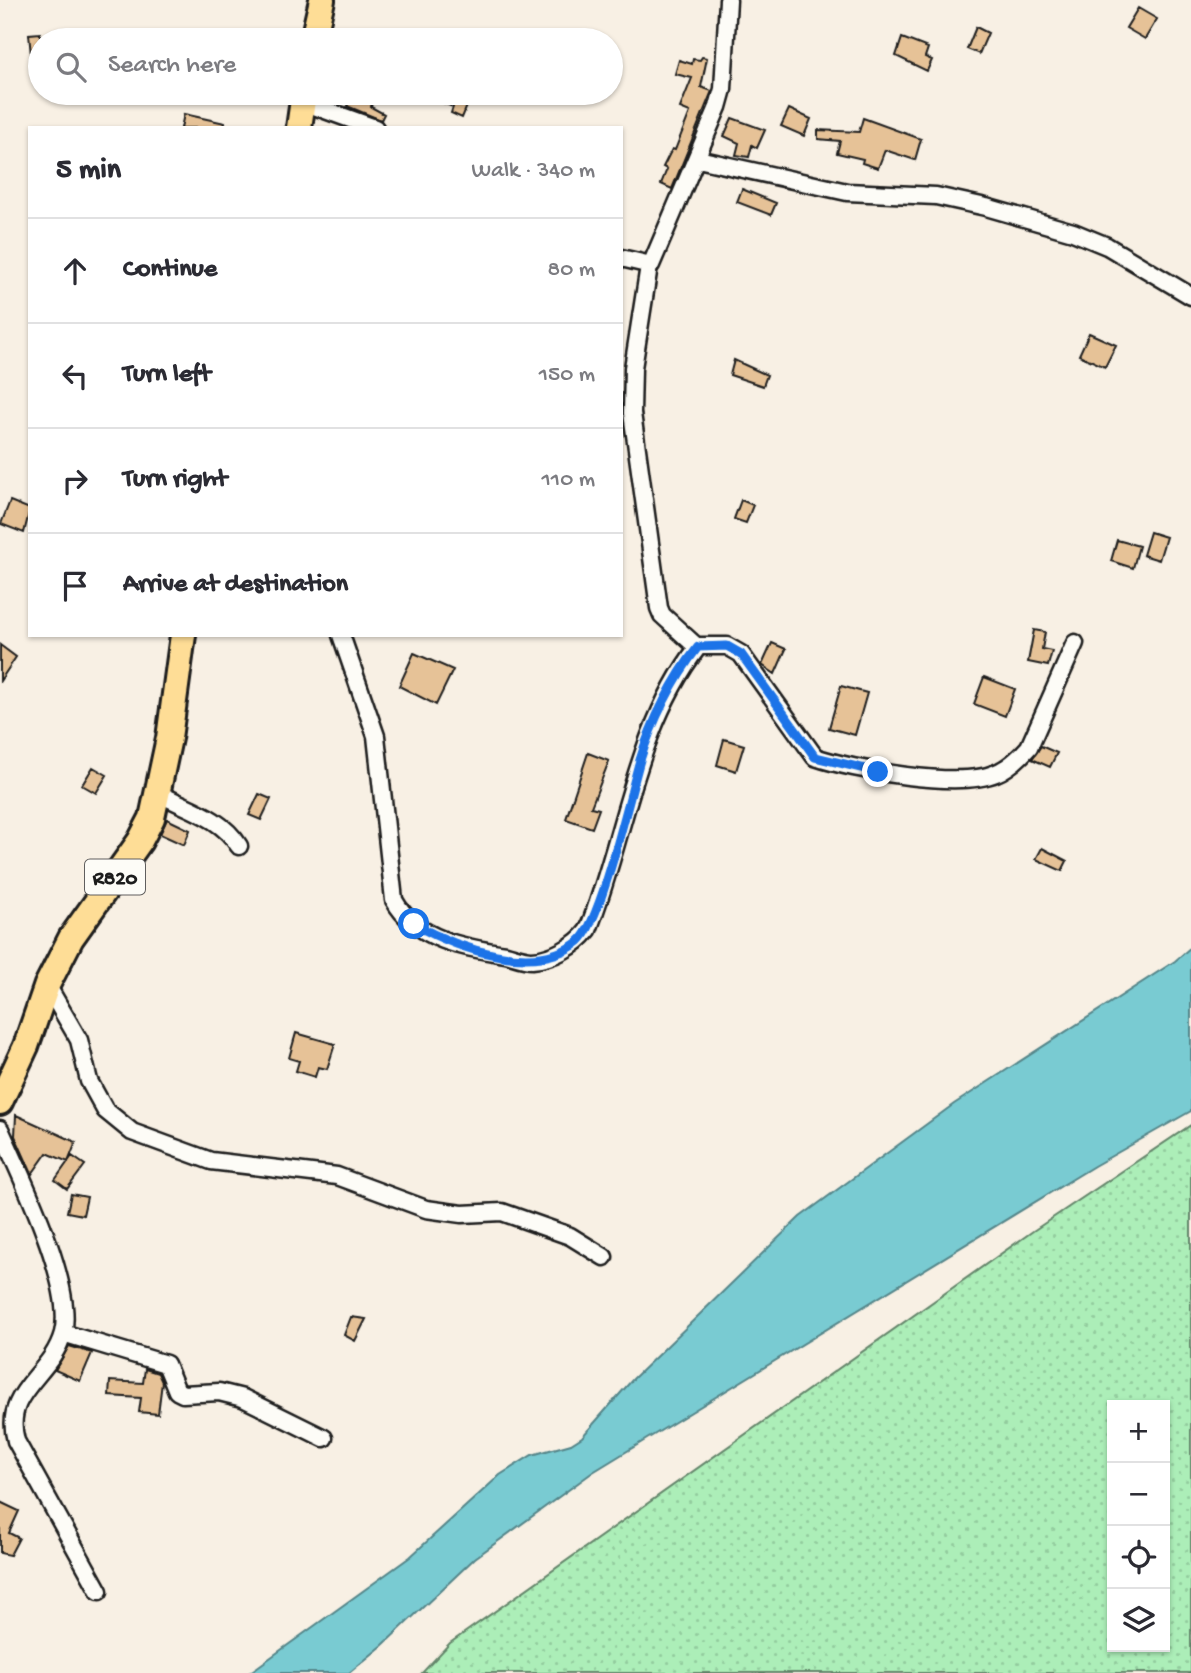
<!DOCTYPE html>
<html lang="en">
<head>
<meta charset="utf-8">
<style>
  body { margin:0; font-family:"Gochi Hand",sans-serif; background:#f7f7f7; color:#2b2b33 }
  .controls { position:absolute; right:21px; bottom:21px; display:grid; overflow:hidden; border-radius:0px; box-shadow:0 2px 5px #0004 }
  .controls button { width:63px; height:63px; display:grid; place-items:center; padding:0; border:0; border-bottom:2px solid #e1e1e2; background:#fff; color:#2b2b33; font:35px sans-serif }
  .stop { position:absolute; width:21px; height:21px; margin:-16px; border:5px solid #1a73e8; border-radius:50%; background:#fff }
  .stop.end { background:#1a73e8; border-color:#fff; box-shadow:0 2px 7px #0008 }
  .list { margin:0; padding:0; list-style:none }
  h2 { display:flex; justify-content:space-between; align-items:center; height:91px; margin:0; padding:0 28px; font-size:30px }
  h2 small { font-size:23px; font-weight:400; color:#7c7c81 }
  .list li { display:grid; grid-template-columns:46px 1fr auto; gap:21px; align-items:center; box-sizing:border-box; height:105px; padding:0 28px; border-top:2px solid #e1e1e2 }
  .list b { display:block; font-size:26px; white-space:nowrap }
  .list em { font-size:23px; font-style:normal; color:#7c7c81 }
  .icon { flex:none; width:38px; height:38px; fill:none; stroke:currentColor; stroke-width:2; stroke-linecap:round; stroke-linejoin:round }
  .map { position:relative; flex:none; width:1191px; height:1673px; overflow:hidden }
  .search { position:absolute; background:#fff; box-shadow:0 2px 5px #0004; left:28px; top:28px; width:595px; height:77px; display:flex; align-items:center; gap:18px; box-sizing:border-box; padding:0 24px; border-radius:38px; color:#7c7c81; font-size:26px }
  .panel { position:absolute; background:#fff; box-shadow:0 2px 5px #0004; left:28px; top:126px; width:595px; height:511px; border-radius:0px }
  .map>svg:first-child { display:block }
</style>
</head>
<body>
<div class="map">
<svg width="1191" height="1673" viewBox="0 0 1191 1673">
  <defs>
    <pattern id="grass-dots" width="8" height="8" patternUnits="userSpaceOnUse" patternTransform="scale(1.75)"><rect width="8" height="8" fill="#aceeb8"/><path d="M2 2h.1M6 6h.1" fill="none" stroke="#93cc9e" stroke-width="1.8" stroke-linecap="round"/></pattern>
  </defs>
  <rect width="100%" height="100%" fill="#f8f0e4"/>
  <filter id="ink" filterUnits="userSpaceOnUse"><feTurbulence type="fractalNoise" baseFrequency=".0143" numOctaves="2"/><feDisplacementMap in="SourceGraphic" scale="14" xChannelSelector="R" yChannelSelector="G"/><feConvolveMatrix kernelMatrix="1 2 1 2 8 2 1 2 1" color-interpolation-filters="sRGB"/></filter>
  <g filter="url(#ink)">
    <path fill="url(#grass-dots)" stroke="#64856a" stroke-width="2" fill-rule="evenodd" d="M1191 1125V1673H422L450 1643 1033 1231ZM1112 1405H1165V1647H1112Z"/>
    <path fill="#79cbd2" stroke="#548589" stroke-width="2" d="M1191 947V1111L1094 1166 593 1472 475 1558 383 1645 349 1673H249L410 1557 500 1475 532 1455 571 1444 582 1437 633 1379 800 1217 954 1104 1175 961Z"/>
    <path fill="#e6c297" stroke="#1c1c1c" stroke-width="2" d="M1138 8 1157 19 1145 39 1126 28Z
      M976 27 988 33 979 54 967 49Z
      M40 33V65H32L29 34Z
      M902 38 928 48 925 57 932 60 927 71 896 56Z
      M702 57 707 58 701 87 712 91 672 189 661 184 667 169 663 167 672 149 675 150 690 112 680 108 692 78 675 74 679 60 692 64 693 59 700 60Z
      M420 93H458L466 96 463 104 467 106 462 118 451 113 453 107Z
      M351 98 372 102 371 107 384 114 381 120 347 106Z
      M789 109 811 119 804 136 781 126Z
      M184 114 225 123 224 128H181Z
      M732 118 765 130 757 148 752 145 749 157 736 155 739 143 724 136Z
      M863 118 921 139 915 160 885 150 878 168 862 163 863 159 837 153 840 141 818 139V130L859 132Z
      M742 189 776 203 771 215 737 202Z
      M1089 333 1116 345 1105 367 1079 355Z
      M734 360 767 375 763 386 730 375Z
      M741 500 753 505 746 523 734 519Z
      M10 501 30 509 24 533 1 524Z
      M1150 532 1166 537 1159 560 1143 555Z
      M1117 540 1139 546 1133 568 1111 561Z
      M1034 630 1045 632 1042 649 1052 651 1048 666 1028 662Z
      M772 643 786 649 775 674 762 665Z
      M0 645 16 657 0 681Z
      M414 653 453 670 436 705 399 686Z
      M984 677 1015 689 1005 716 974 704Z
      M841 686 867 693 855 735 829 728Z
      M724 739 744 745 736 771 717 765Z
      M1041 746 1057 753 1050 767 1032 759Z
      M588 753 609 761 591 807 599 809 592 828 566 819Z
      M93 767 107 775 96 793 82 785Z
      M259 794 271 799 261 820 249 815Z
      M167 819 190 830 184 845 160 834Z
      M1042 848 1067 861 1062 871 1036 859Z
      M296 1033 335 1044 327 1069 318 1067 315 1077 296 1071 299 1061 289 1058Z
      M16 1115 76 1142 68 1162 47 1153 32 1174 15 1136Z
      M72 1156 85 1165 67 1189 55 1180Z
      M71 1194 87 1197 83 1215 67 1212Z
      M351 1317 366 1319 355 1341 344 1335Z
      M69 1346 92 1353 80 1381 55 1370Z
      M145 1369 158 1373 162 1382 158 1414 139 1412 141 1398 109 1396 110 1381 143 1383Z
      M0 1502 19 1511 9 1533 19 1538 10 1555 0 1553Z"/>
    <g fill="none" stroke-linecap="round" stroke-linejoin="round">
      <defs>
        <path id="street" d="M303 102 375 128
          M698 159 847 192 936 196 986 207 1073 232 1107 246 1191 296
          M621 258 651 265 718 107 723 89 728 0
          M649 266 633 368 632 413 659 608 662 615 696 646H727L741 654 815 757C853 770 960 789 996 773 1009 768 1020 757 1029 747L1075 643
          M341 635 376 736 394 900C416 940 465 948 506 954 514 956 524 960 532 960 552 959 576 946 588 930 625 837 635 729 698 647
          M160 794C188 809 221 817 239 846
          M47 985 79 1040 89 1081 105 1110 132 1132 211 1161 337 1176 426 1209 462 1214 502 1212 570 1236 604 1257
          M0 1129C20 1174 75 1286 63 1333 51 1377 2 1390 16 1441L99 1591
          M63 1333 166 1364 177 1391 183 1394 219 1392 243 1398 324 1438"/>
        <path id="primary" d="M313 40 322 0
          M299 128 304 93
          M0 1102 26 1046 47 985 71 938 140 841 152 818 169 738 183 635"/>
      </defs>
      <use href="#street" stroke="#1c1c1c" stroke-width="21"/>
      <use href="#primary" stroke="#1c1c1c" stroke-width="30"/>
      <use href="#street" stroke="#fdfcf7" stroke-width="16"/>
      <use href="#primary" stroke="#fedd96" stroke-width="24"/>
    </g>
  </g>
  <g fill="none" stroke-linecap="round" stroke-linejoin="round" filter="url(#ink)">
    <path stroke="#1a73e8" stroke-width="9" d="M414 924C456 948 536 977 579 941 601 923 630 794 640 760 652 721 673 679 698 647L727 646 741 654 815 757 878 772"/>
  </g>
  <g text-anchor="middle" stroke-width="5" stroke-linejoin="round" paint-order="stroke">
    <rect fill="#fdfcf7" stroke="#605f5e" stroke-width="2" x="85" y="859.5" width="60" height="35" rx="5"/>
    <g font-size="21" font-weight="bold" fill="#1c1c1c">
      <text x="115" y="884">R820</text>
    </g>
  </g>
</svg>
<div class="controls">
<button>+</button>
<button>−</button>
<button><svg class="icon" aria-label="locate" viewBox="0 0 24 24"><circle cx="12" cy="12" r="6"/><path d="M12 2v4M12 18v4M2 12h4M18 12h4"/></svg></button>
<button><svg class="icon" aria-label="layers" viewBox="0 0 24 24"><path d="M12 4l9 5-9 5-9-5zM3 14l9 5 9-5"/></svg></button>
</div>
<div class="stop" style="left:414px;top:924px"></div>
<div class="stop end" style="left:878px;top:772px"></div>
<div class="search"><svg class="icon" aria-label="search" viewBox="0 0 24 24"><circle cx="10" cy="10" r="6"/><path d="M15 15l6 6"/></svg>Search here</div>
<section class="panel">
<h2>5 min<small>Walk · 340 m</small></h2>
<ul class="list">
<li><svg class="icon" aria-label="ahead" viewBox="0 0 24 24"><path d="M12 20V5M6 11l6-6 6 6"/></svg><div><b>Continue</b></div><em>80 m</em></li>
<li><svg class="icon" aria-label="left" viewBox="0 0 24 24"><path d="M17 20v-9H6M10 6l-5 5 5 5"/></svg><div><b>Turn left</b></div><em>150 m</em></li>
<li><svg class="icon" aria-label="right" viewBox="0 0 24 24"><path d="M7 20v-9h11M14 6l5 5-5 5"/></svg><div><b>Turn right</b></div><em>110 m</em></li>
<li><svg class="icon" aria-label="arrive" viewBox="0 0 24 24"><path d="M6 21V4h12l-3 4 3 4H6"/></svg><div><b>Arrive at destination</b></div></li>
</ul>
</section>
</div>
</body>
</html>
